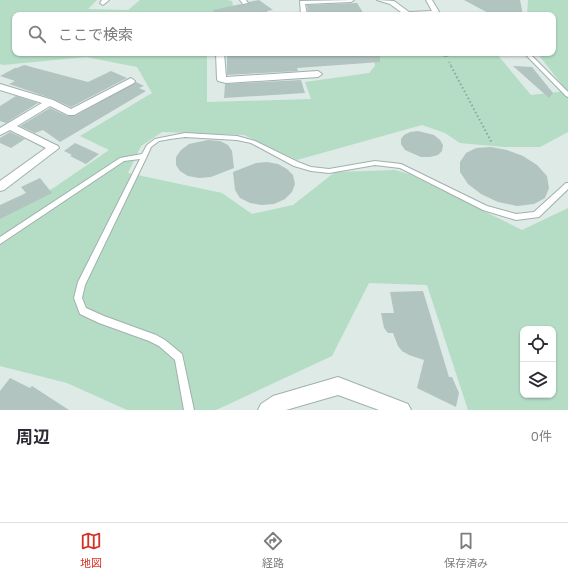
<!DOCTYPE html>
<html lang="ja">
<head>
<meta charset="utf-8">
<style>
  body { margin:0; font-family:Poppins,"Noto Sans JP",sans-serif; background:#f2f2f3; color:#2b2b33 }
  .controls { position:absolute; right:12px; bottom:12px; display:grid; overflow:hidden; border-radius:8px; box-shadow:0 1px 3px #0004 }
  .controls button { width:36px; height:36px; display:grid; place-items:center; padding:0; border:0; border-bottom:1px solid #e1e1e2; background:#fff; color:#2b2b33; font:20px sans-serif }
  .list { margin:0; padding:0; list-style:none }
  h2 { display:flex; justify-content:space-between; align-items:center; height:52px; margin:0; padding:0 16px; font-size:17px }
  h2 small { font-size:13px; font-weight:400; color:#7c7c81 }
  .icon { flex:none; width:22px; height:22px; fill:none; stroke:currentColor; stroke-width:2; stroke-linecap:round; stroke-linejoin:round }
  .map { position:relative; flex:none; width:568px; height:410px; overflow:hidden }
  .search { position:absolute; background:#fff; box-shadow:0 1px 3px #0004; left:12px; right:12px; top:12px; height:44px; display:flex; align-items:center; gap:10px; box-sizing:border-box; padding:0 14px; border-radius:8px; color:#7c7c81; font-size:15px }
  .sheet { height:112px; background:#fff }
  nav { display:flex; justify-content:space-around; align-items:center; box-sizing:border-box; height:56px; border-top:1px solid #e1e1e2; background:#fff; font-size:11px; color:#7c7c81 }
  nav a { display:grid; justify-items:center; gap:2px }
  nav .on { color:#d93025 }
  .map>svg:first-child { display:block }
</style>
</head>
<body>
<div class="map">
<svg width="568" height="410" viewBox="0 0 568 410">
  <rect width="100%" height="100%" fill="#ddeae6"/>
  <path fill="#b5dcc5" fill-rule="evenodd" d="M0 0H97L88 9 128 10 140 0H227L232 1 235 15H15V53H207V102L311 99 305 82 369 73 375 66 374 60 382 53H496L531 95 567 91 537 53H553V15H527L528 0H568V132L540 147H504L460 143 445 133 422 125 297 160 244 135 162 132 141 146 128 173 222 193 252 214 293 205 335 172 395 170 409 174 522 230 568 208V410H468L427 285 369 283 332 356 216 410H127L67 383 0 366V219L55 187 109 150 80 136 152 93 137 67 86 57 3 65 0 64ZM523 329H553V395H523Z"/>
  <path fill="#b2c4bf" d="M259 0 273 10 267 11 271 15H214L213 10 241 4 243 5 248 4 249 2Z
    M464 0H520L523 15H492Z
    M357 3 364 14 308 15 307 5Z
    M240 53H380V62L297 68 298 71 227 75V54Z
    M24 65 88 82 111 71 127 78 71 107 53 99 9 84 15 81 0 76 15 68H17Z
    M513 66 532 67 553 93 549 98Z
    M301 80 305 93 224 98 225 84Z
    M136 82 144 86 139 88 146 91 60 142 43 130 35 133 20 126 50 108 67 116H75Z
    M16 96 38 103 6 123 0 121V106Z
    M418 131 434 135 440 140 443 145 442 151 438 155 430 157H421L405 150 401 144V139L404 135 410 132Z
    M10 132 25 139 11 148 0 143V138Z
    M208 140 220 141 228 145 232 151 234 168 211 177 199 178 188 176 180 171 176 165V157L181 150 189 144Z
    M75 143 99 154 86 164 70 156 72 155 64 151Z
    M491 147 507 150 523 156 537 165 547 176 549 188 545 198 534 204 517 206 498 202 481 194 468 184 460 172V162L466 153 476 148Z
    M267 162 278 164 287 169 293 175 295 184 292 192 285 199 274 204 262 205 250 203 240 198 235 190 233 172 256 163Z
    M40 178 52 193 0 219V205L26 193 21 187Z
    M423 291 449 377H452L459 393 456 407 417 388 424 360 409 355 402 351 398 346 393 333H388L384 328 381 313H394L390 292Z
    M10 378 30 388 32 386 69 410H0V391Z"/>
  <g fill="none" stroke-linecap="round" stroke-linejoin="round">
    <defs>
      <path id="lane" d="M444 53H448L447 56H445L443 55Z
        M524 53H529L568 92V97L566 96Z
        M185 133 237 136 255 141 298 162 311 167 329 169 375 161 401 164 487 206 516 214 534 212 566 183H568V189L539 217 516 220 483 210 400 168 375 165 329 173 311 171 294 166 251 143 237 140 185 137 170 139 159 141 151 147 147 156 85 285 82 298 86 308 104 316 156 335 165 340 182 354 194 410H184L175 360 159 346 149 341 99 323 80 314 74 298 78 282 140 159 124 161 0 244V237L120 158 142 154 147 145 155 139Z"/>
      <path id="street" d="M102 0H109L103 5 100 3Z
        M240 0H246L248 3 243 4Z
        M354 0 351 2 305 4 307 15H301L300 1Z
        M377 0 394 1 409 12 432 11 426 0H432L441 15H405L390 4Z
        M216 53H224L226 77 318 71 322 74 318 77 226 83 218 81 217 79Z
        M131 78 135 81 134 83 74 115H68L50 106 17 126 58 146 59 148 4 190 0 191V181L46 148 10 130 0 135V128L42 103 0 90V84L53 100 71 109Z
        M338 377 408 404 411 410H379L338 395 286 410H258L261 404 273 396Z"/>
    </defs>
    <use href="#lane" stroke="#a0b1ae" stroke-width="2"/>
    <use href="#street" stroke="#a0b1ae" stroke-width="2"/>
    <path stroke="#7caea6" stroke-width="1.5" stroke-dasharray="1 2" stroke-linecap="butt" d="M449 62 452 67"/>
    <path stroke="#7caea6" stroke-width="2" stroke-dasharray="1.5 2.5" stroke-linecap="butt" d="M451 66 492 143"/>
    <use href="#lane" fill="#fff" fill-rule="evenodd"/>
    <use href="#street" fill="#fff" fill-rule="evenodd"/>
  </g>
</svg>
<div class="controls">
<button><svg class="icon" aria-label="locate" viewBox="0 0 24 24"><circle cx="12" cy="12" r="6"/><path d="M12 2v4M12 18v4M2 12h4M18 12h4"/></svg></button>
<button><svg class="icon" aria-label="layers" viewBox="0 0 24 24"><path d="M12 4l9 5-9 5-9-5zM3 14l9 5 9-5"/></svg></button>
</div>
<div class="search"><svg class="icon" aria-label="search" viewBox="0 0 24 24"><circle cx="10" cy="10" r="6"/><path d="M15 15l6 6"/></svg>ここで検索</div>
</div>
<section class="sheet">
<h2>周辺<small>0件</small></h2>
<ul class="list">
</ul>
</section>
<nav>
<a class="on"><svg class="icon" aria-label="map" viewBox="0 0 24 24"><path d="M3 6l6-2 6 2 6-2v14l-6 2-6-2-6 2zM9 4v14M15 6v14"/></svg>地図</a>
<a><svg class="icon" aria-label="directions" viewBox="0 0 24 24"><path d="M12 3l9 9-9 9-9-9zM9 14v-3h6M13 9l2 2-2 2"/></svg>経路</a>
<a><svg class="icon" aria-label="saved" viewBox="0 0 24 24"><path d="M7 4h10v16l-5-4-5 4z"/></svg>保存済み</a>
</nav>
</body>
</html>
